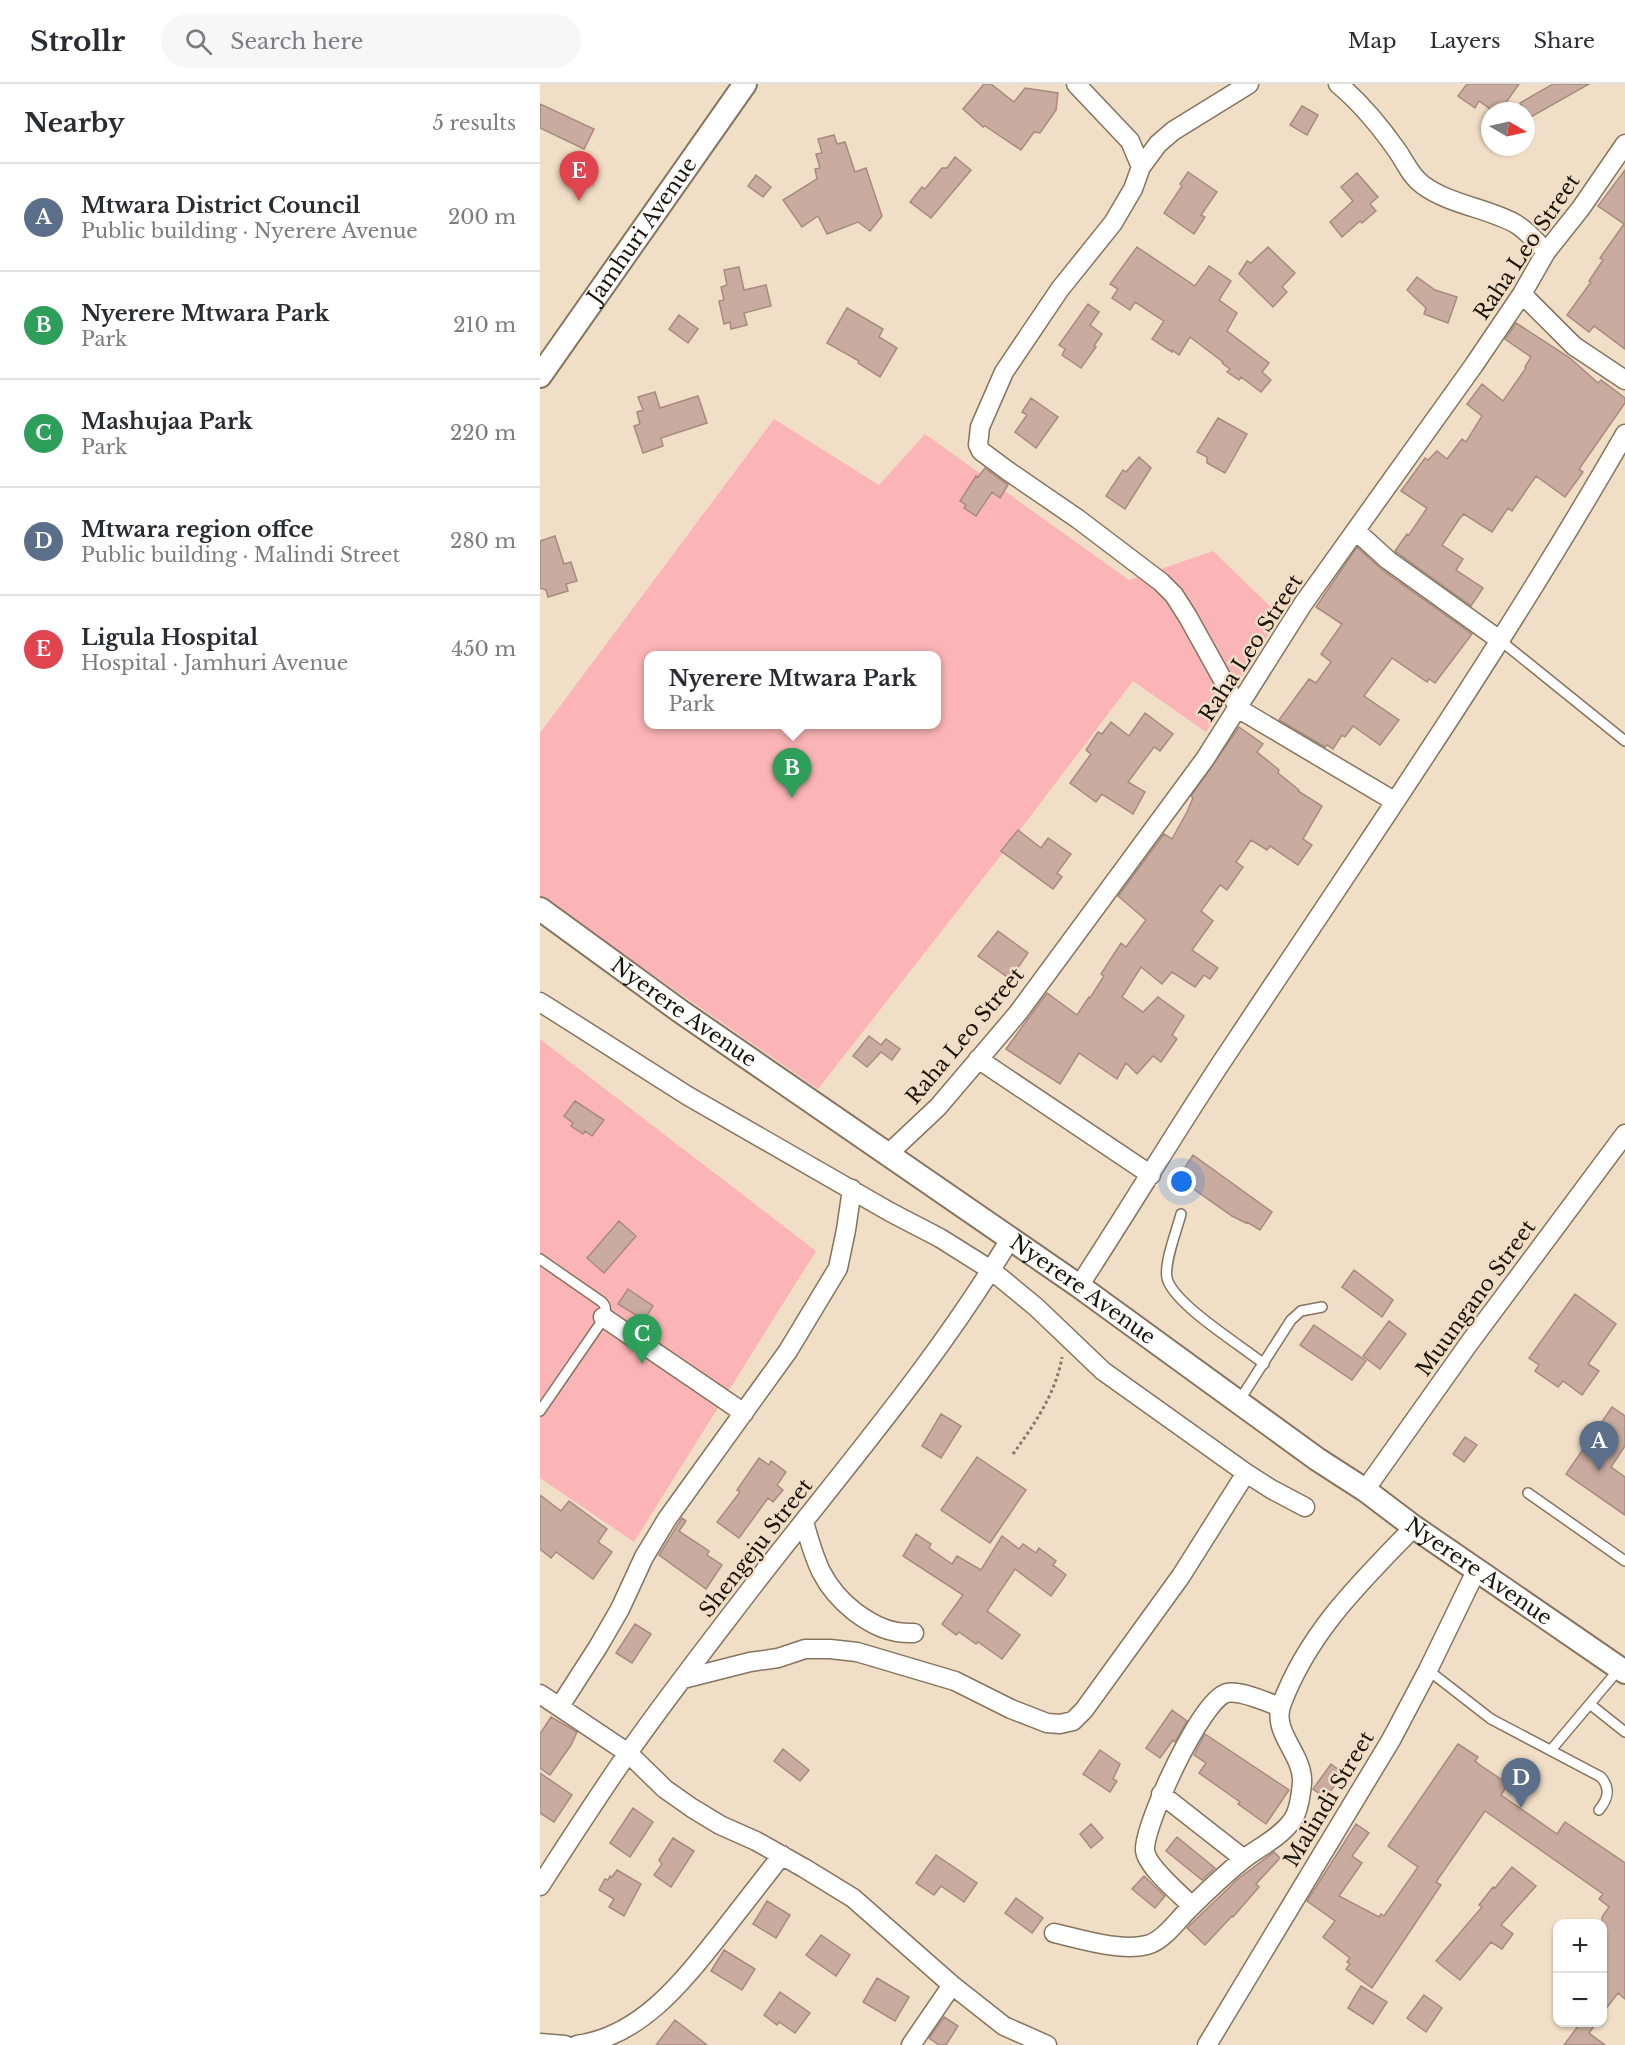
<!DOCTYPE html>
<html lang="en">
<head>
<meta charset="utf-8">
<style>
  body { margin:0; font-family:"Libre Baskerville",serif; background:#f7f7f7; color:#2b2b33 }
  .controls { position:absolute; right:18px; bottom:18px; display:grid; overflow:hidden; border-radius:12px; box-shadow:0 2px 4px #0004 }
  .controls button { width:54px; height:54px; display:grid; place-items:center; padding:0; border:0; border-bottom:2px solid #e1e1e2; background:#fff; color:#2b2b33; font:30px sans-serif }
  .compass { position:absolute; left:941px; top:18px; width:54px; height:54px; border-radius:50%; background:#fff; box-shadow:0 2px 4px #0004; rotate:99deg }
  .you { position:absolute; left:642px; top:1098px; width:21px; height:21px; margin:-15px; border:4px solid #fff; border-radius:50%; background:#1a73e8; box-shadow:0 0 0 9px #1a73e833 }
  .badge { display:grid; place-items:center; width:39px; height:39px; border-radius:50%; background:#764fc8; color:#fff; font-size:20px; font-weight:700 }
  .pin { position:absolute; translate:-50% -50px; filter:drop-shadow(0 2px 3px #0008) }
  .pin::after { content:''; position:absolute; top:32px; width:21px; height:18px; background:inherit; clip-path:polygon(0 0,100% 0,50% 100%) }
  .popup { position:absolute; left:104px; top:567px; width:297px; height:78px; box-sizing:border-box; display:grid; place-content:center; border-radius:12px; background:#fff; filter:drop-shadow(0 2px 4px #0005); font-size:20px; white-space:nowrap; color:#7c7c81 }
  .popup b { font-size:22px; color:#2b2b33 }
  .popup::after { content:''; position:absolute; left:50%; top:100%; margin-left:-12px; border:12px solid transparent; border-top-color:#fff }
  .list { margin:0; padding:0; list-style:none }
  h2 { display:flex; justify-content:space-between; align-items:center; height:78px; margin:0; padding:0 24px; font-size:26px }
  h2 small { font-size:20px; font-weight:400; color:#7c7c81 }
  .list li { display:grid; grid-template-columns:39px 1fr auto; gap:18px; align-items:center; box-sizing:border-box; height:108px; padding:0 24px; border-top:2px solid #e1e1e2 }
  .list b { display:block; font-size:22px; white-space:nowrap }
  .list p { margin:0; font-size:20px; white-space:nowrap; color:#7c7c81 }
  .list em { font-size:20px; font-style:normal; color:#7c7c81 }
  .icon { flex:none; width:33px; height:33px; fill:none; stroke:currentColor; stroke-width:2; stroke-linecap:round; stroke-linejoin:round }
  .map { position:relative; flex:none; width:1085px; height:1961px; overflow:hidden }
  header { display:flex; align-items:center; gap:36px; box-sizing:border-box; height:84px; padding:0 30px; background:#fff; border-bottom:2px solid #e1e1e2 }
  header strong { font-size:28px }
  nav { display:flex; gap:33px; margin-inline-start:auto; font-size:21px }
  .search { width:420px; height:54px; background:#f7f7f7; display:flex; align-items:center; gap:15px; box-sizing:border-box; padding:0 21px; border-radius:33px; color:#7c7c81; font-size:22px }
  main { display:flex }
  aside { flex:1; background:#fff }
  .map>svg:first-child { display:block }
</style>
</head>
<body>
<header>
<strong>Strollr</strong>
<div class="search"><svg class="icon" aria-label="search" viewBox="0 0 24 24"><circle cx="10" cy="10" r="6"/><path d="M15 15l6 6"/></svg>Search here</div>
<nav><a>Map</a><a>Layers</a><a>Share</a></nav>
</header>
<main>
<aside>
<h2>Nearby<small>5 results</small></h2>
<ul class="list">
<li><span class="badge" style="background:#5c6f8a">A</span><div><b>Mtwara District Council</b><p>Public building · Nyerere Avenue</p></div><em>200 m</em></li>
<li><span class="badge" style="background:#2e9e5b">B</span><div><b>Nyerere Mtwara Park</b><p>Park</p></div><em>210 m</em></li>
<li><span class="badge" style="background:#2e9e5b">C</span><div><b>Mashujaa Park</b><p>Park</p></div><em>220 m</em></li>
<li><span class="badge" style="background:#5c6f8a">D</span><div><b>Mtwara region offce</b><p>Public building · Malindi Street</p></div><em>280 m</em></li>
<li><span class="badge" style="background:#e0444e">E</span><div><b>Ligula Hospital</b><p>Hospital · Jamhuri Avenue</p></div><em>450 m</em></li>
</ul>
</aside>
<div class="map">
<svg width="1085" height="1961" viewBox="0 0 1085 1961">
  <rect width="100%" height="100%" fill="#f1dec6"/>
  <path fill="#fcb5b6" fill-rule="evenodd" d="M234 335 339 401 385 350 589 496 673 467 740 532 666 648 593 597 455 779 278 1005 0 813V649ZM108 572H396V640H108Z
    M0 955 276 1167 94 1458 0 1394Z"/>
  <path fill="#c9ac9f" stroke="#a78b7f" stroke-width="1.5" d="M444 0H451L474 18 485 4 518 9 516 26 500 49 494 48 481 66 445 42 443 43 423 25Z
    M927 0H979L960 27H953L939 17 935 24 918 12Z
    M1013 0H1049L989 34 980 19Z
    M0 20 54 45 44 65 0 44Z
    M762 22 778 31 767 51 750 41Z
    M294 51 297 60 305 58 315 88 326 84 342 132 330 147 318 138 287 150 278 132 262 143 243 116 277 95 275 85 280 84 276 70 282 69 278 55Z
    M415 73 431 86 391 134 370 118 382 103 385 105 402 84H407Z
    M1085 86V265L1054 242 1049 248 1027 231 1051 198 1049 197 1063 176 1060 174 1084 140 1058 122Z
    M648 88 677 108 661 131 665 133 654 150 624 129 642 102 640 100Z
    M817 89 838 113 830 120 836 127 822 139 820 137 802 153 790 138 813 117 801 103Z
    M216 91 231 103 223 113 208 102Z
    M597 163 655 202 669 182 691 197 679 216 697 229 687 247 729 279 722 288 731 296 721 308 701 293 699 296 687 288 690 285 682 279 683 278 650 253 639 271 632 266V268L612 255 624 237 595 218 590 226 572 214 578 205 570 200Z
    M728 163 755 189 742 203 747 208 733 223 699 190 707 177 711 179Z
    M199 183 204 206 226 201 231 222 204 229 207 241 191 245 190 238 184 240 179 217 184 216 181 203 187 201 184 186Z
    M877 193 895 206 917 213 908 239 884 230 886 224 867 206Z
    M548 220 559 228 550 241 562 250 554 262 556 263 541 284 522 271 525 265 519 261Z
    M307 224 343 245 339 253 357 264 340 293 318 279 319 277 287 259Z
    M139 231 158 245 148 259 129 245Z
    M976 239 1030 274 1058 299 1061 296 1085 314V319L1039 385 1043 388 1025 413 996 392 972 427 968 424 952 448 924 430 920 434 902 461 923 475 916 486 943 504 931 522 855 467 867 450 869 451 887 424 861 407 885 374 888 376 897 367 907 375 922 355 926 358 942 332 927 320 942 300 963 317 986 284 985 283 991 273 965 255Z
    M115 308 120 324 158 312 167 339 121 354 123 362 103 369 94 342 100 340 97 328 103 326 98 313Z
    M491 314 518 333 496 364 475 348 487 331 482 328Z
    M678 334 707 350 685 389 667 379V373L657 368Z
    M599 373 611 384 585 425 566 412 583 386 586 388Z
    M445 384 468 401 460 414 452 408 436 432 424 424 426 421 420 417 436 392 438 393Z
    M15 452 24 480 31 478 37 497 26 500 28 507 8 513 6 506 0 504V457Z
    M817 463 841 485 932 550 895 599 889 595 887 598 852 574 824 612 859 636 840 661 813 642 805 653 802 651 793 665 787 661 785 663 739 636 769 595 776 599 791 578 781 570 802 540 776 523Z
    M605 629 633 650 620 667 614 663 588 698 605 708 593 730 562 710 556 718 530 699 551 670 546 666 558 648 562 650 571 638 589 652Z
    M699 643 723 660 717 668 739 686 738 689 759 706 758 707 782 722 763 755 772 761 758 781 730 762 727 766 711 756 696 778 703 783 687 806 680 801 661 827 673 837 652 866 678 884 670 895 664 891 655 903 632 888 622 900 601 883 582 913 603 928 618 913 644 932 632 951 637 955 621 978 613 972 597 990 586 979 577 995 539 969 520 1000 466 965 507 909 537 931 549 913 550 914 564 892 561 890 581 859 586 863 606 836 578 812 624 750 632 755 647 728 653 714 651 712Z
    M478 746 501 764 508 754 531 770 517 789 522 793 513 805 461 767Z
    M458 847 488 869 470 895 438 872Z
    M329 952 341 961 346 955 360 965 352 976 341 968 327 983 313 972Z
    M35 1017 64 1036 52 1052 45 1047 43 1050 31 1042 33 1039 24 1032Z
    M653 1071 732 1128 720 1146 707 1138 706 1139 692 1132 638 1094Z
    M79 1137 96 1152 64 1189 47 1174Z
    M814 1186 853 1216 842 1233 802 1203Z
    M88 1205 113 1222 104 1236 78 1220Z
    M1035 1210 1076 1240 1048 1280 1059 1287 1042 1311 1023 1297 1018 1303 995 1287 999 1281 989 1274Z
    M849 1237 866 1250 840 1285 823 1272Z
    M774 1241 826 1277 812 1296 760 1261Z
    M1072 1323 1085 1332V1362L1071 1383 1085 1393V1431L1026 1390Z
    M401 1330 421 1342 401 1374 382 1362Z
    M925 1353 937 1361 924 1378 913 1370Z
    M437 1373 486 1406 450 1459 401 1426Z
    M219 1374 229 1381 231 1377 246 1388 237 1401 243 1406 233 1418 228 1414 199 1454 177 1438 200 1408 197 1406Z
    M0 1411 21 1427 29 1417 67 1445 58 1458 72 1468 53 1495 16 1468 11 1474 0 1465Z
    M142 1434 146 1437 139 1447 169 1467 167 1471 182 1481 166 1505 119 1471Z
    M376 1450 391 1460 389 1464 412 1480 417 1472 441 1486 462 1452 479 1465 483 1460 496 1469 499 1464 516 1477 513 1481 526 1491 511 1512 475 1485 447 1527 480 1551 462 1575 438 1558 436 1560 419 1548 416 1551 402 1540 423 1511 363 1472Z
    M95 1540 111 1550 92 1579 76 1569Z
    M632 1626 647 1637 635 1658 633 1656 620 1674 606 1664Z
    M11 1633 37 1648 31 1661 10 1691 0 1684V1650Z
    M665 1650 749 1706 726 1740 698 1720 700 1718 659 1689 666 1679 654 1671Z
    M918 1660 938 1673 935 1677 940 1681 968 1700 961 1711 1017 1750 1025 1738 1085 1779V1915L1078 1909 1062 1930V1833L1069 1823 1059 1815 1063 1810 945 1727 896 1798 901 1801 832 1904 806 1885 810 1880 807 1878 810 1874 783 1853 795 1837 767 1817 816 1740 829 1749 812 1772 822 1779 799 1812 839 1833 841 1830 844 1832 878 1783 848 1762Z
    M243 1665 269 1686 260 1697 234 1677Z
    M560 1666 580 1680 573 1695 577 1697 570 1708 543 1690Z
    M791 1680 804 1690 785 1714 773 1705Z
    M0 1689 32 1711 14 1738 0 1729Z
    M93 1724 113 1738 90 1773 70 1759Z
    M551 1740 563 1754 551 1764 540 1750Z
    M637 1753 675 1784 662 1796 626 1767Z
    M133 1754 154 1767 131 1803 114 1791 122 1780 119 1776Z
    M734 1768 740 1774 716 1800 719 1803 693 1833 692 1832 665 1861 647 1844 698 1795Z
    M396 1771 437 1799 424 1818 401 1802 394 1811 376 1799Z
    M972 1783 996 1802 961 1841 973 1850 962 1865 951 1858 920 1896 896 1877 942 1823 939 1821 953 1803 955 1804Z
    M77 1786 101 1800 84 1832 69 1823 74 1815 59 1806 65 1795 68 1796 70 1792 72 1793Z
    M604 1792 625 1812 615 1824 592 1805Z
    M476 1814 503 1834 492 1849 465 1829Z
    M227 1817 250 1831 236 1854 213 1840Z
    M281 1851 310 1871 296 1892 266 1871Z
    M184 1866 215 1885 202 1906 171 1887Z
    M337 1894 369 1913 355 1937 323 1918Z
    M821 1902 847 1918 833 1940 808 1924Z
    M240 1908 270 1929 255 1949 239 1938 237 1941 224 1931Z
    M884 1911 902 1924 886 1948 867 1934Z
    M404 1933 418 1942 406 1961H399L389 1954Z
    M135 1936 167 1961H116Z
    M1041 1938H1057L1049 1949 1065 1961H1024Z"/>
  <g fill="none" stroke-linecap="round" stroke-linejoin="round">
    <defs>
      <path id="service" d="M961 557 1085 657
        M641 1130C637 1146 624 1178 627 1194 633 1220 702 1262 724 1280
        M0 1175 62 1218C68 1224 65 1229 62 1237L0 1327
        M699 1317 751 1236 761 1227 782 1223
        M988 1409 1085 1477
        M888 1586 951 1635 1061 1693C1071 1705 1068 1715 1059 1726
        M1051 1621 1085 1648
        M1011 1666 1080 1584"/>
      <path id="minor" d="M536 0 590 57 601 83
        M709 0 633 47 618 60 601 83 593 105 573 139 520 205 464 288 440 343 438 361 441 367 468 387 538 435 621 498 634 511 648 533 699 625 854 717
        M798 0C821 19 839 41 856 65 865 77 870 92 883 101 910 121 948 124 976 140 987 147 997 158 1006 168
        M982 210 1034 262 1085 296
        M816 447 848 476 961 557
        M0 918 148 1012 350 1128 400 1154 451 1186 496 1223 563 1287 706 1389 731 1405 765 1423
        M438 975 611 1091
        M347 1071 398 1023 478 929 665 675 763 520 934 281 982 210 1006 168 1041 124 1085 60
        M539 1202C592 1121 641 1038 695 958 828 758 965 559 1085 350
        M63 1233 204 1329
        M825 1406 930 1258 1085 1050
        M264 1438C275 1477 282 1502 315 1528 334 1542 351 1550 374 1549
        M143 1595 210 1578 238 1574 265 1565H290L317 1568 415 1597 471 1625 507 1639 520 1640 533 1637 544 1626 641 1492 706 1389
        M0 1610 88 1669 125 1705 152 1724 180 1741 216 1757 264 1784 313 1814 412 1901 464 1942 507 1961
        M20 1622 58 1563 80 1525 104 1473 127 1435 248 1267 298 1184 306 1146 312 1105
        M621 1710 704 1775
        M0 1802C29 1757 58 1712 88 1669 128 1612 171 1557 213 1502 301 1388 396 1279 470 1155
        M652 1822C640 1810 606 1782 605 1766 604 1740 662 1614 687 1609 700 1606 727 1618 740 1623
        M514 1849C541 1855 580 1868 607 1861 623 1857 637 1837 648 1826 666 1808 685 1790 705 1774 720 1763 740 1753 751 1738 759 1729 761 1710 762 1699 764 1670 730 1648 742 1619 770 1546 821 1498 874 1443
        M0 1959 25 1961
        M37 1961C102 1952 144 1896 182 1848 202 1822 222 1797 242 1771
        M371 1961 412 1901
        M667 1961 851 1656 888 1586 937 1485"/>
      <g id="tertiary">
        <path id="s1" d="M0 292 205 0"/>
        <path id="s2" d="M0 825 140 927 539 1202 777 1375 825 1406 874 1443 1085 1588"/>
      </g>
    </defs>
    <use href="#service" stroke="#85745e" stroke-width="12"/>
    <use href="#minor" stroke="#85745e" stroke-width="21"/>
    <use href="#tertiary" stroke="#85745e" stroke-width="26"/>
    <path stroke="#847868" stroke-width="3" stroke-dasharray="3 3" stroke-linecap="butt" d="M473 1370C494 1341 516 1309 522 1273"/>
    <use href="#service" stroke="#fff" stroke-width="9"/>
    <use href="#minor" stroke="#fff" stroke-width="18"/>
    <use href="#tertiary" stroke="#fff" stroke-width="22"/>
  </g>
  <g text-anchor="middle" stroke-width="5" stroke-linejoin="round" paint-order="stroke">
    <g font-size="21" fill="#1a140b" stroke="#f1dec6">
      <text dy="7" stroke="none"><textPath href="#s1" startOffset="178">Jamhuri Avenue</textPath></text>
      <text transform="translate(987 163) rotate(-56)" y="7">Raha Leo Street</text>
      <text transform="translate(711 564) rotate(-57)" y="7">Raha Leo Street</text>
      <text dy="7" stroke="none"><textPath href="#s2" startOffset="177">Nyerere Avenue</textPath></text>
      <text transform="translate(425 952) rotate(-50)" y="7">Raha Leo Street</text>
      <text dy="7" stroke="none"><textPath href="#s2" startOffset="663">Nyerere Avenue</textPath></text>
      <text transform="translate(936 1214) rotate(-54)" y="7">Muungano Street</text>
      <text transform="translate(216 1464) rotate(-52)" y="7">Shengeju Street</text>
      <text dy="7" stroke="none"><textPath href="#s2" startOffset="1149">Nyerere Avenue</textPath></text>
      <text transform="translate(789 1715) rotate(-59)" y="7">Malindi Street</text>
    </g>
  </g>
</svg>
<div class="controls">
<button>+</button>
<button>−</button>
</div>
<svg class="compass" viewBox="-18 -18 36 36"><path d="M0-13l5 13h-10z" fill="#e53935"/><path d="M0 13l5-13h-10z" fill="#7c7c81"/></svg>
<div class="you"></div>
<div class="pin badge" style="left:1059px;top:1387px;background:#5c6f8a">A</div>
<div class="pin badge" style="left:252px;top:714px;background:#2e9e5b">B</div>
<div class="popup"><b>Nyerere Mtwara Park</b>Park</div>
<div class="pin badge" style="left:102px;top:1280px;background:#2e9e5b">C</div>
<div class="pin badge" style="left:981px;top:1724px;background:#5c6f8a">D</div>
<div class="pin badge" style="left:39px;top:117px;background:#e0444e">E</div>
</div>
</main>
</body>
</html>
